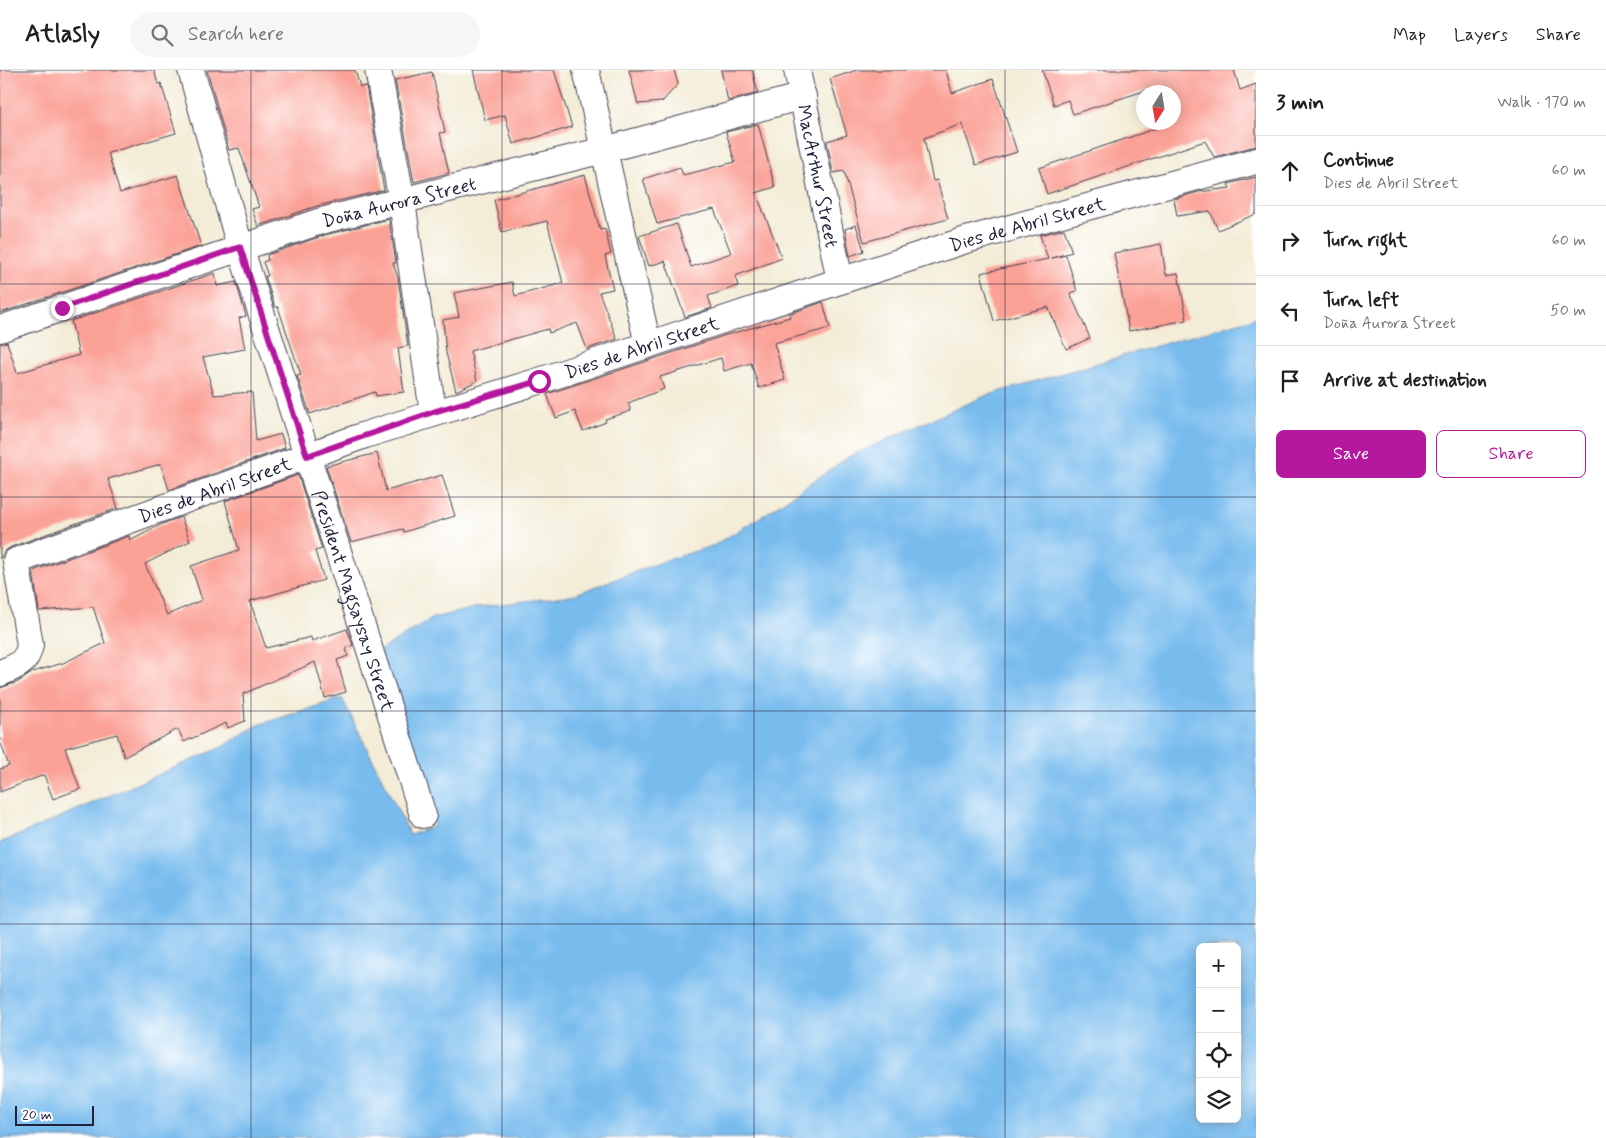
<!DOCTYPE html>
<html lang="en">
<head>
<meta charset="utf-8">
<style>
  body { margin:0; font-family:Mynerve,sans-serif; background:#f6f6f6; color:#202124 }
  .controls { position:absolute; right:15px; bottom:15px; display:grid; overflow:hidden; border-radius:8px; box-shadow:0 2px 12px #0003 }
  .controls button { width:45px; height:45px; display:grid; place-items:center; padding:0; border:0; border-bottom:1px solid #e0e0e0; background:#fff; color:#202124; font:25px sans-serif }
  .compass { position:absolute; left:1136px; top:15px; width:45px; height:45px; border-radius:50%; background:#fff; box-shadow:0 2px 12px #0003; rotate:191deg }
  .scale { position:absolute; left:15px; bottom:12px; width:79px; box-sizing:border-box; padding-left:5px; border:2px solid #22223b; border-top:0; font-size:14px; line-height:18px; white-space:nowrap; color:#22223b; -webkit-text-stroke:4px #fff; paint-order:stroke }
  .stop { position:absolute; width:15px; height:15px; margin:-11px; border:4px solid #b5179e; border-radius:50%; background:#fff }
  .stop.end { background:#b5179e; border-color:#fff; box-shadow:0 1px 5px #0008 }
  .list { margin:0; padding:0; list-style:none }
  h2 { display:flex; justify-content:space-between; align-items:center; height:65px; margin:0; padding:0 20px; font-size:21px }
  h2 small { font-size:16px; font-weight:400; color:#757577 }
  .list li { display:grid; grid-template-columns:32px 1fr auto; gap:15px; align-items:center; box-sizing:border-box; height:70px; padding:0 20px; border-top:1px solid #e0e0e0 }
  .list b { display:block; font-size:19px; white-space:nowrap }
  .list p { margin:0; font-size:16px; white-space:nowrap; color:#757577 }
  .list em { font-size:16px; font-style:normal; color:#757577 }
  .actions { display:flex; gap:10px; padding:15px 20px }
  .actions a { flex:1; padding:11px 0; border:1px solid #b5179e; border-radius:8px; text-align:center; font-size:18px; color:#b5179e }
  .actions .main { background:#b5179e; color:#fff }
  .icon { flex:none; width:28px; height:28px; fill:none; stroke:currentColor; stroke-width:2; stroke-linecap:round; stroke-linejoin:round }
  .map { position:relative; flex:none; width:1256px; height:1068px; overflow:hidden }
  header { display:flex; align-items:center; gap:30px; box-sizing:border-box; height:70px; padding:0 25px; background:#fff; border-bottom:1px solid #e0e0e0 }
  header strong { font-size:24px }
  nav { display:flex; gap:28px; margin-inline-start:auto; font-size:18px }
  .search { width:350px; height:45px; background:#f6f6f6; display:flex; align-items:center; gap:12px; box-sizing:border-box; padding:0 18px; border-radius:28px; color:#757577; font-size:19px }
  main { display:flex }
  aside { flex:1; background:#fff }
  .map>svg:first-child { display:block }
</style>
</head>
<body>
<header>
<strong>Atlasly</strong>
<div class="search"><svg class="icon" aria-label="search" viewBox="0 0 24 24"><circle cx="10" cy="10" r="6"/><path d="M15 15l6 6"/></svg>Search here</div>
<nav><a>Map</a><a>Layers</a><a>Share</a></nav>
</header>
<main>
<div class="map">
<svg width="1256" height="1068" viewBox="0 0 1256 1068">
  <rect width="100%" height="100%" fill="#fff"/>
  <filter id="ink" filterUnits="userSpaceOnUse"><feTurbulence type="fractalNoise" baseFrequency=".02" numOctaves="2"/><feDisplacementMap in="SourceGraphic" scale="10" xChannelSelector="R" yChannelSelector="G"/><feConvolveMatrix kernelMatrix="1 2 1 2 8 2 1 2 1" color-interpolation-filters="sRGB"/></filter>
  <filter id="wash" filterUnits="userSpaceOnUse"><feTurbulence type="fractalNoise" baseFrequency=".0096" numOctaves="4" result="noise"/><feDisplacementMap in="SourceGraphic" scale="20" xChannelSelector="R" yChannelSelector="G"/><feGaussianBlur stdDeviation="1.12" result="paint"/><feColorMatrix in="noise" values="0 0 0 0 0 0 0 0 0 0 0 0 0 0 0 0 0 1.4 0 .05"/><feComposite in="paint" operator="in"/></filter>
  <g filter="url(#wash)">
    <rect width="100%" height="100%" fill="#f3ecd6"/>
    <path fill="#78bcee" stroke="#4d6f94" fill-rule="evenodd" d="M1256 247V1068H0V773L220 678 258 655 342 628 410 765 435 756 379 581 433 548 479 537 573 525 664 491 715 475 767 443 850 386 985 326ZM1200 877H1237V1049H1200Z"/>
    <g id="blocks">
      <path fill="#fba196" d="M0 0H154L158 14 161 13 176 63 108 83 120 123 178 105 201 176 0 243Z
        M207 0H355L360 17 366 16 384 120 317 136 258 156 252 139 259 137 239 78 229 80Z
        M473 0H554L572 57 513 74 505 45 485 50Z
        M629 0H674L678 14 662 32 638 34Z
        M721 0H752L758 23 728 31Z
        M857 0H946L952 23 993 9 1017 82 976 95 962 54 924 68 933 111 937 110 948 149 864 172 844 101 833 103 827 71 847 65 830 9Z
        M1042 0H1234L1240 20 1256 14V76L1214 87 1205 71 1047 124 1039 98 1163 56 1162 52H1174V22H1152L1150 19 1073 44 1068 30 1054 35Z
        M432 2 445 62 440 63 449 103 414 112 395 10Z
        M758 54 775 117 756 123 782 188 735 206 738 216 708 226 712 238 685 247 665 191 649 196 639 166 677 154 691 197 731 183 714 139 657 154 643 109 680 97 683 105 735 92 726 62Z
        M585 105 600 160 605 159 611 184 605 186 613 219 599 222 617 269 587 279 577 253 549 263 548 259 470 281 477 311 456 321 446 283 443 250 459 247 454 223 512 212 515 226 563 213 547 151 502 162 494 130Z
        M1256 107V144L1218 160 1210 141 1177 146 1174 129 1198 122 1230 118 1228 114Z
        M389 149 396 193H393L398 208 408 276 398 278 404 322 376 326 375 322 310 344 297 306 301 305 278 237H275L265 206H268L263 192 268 190 267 185 325 165Z
        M856 155 864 181 850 186 845 159Z
        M1064 159 1072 182 1052 188 1066 185 1077 221 1070 223 1090 268 1066 279 1048 237 994 251 981 203 1048 189 1040 165Z
        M1161 174 1166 205 1178 203 1187 250 1129 261 1114 183Z
        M215 203 217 216 236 212 246 246 239 248 245 279 203 287 214 325 252 322 256 371 281 364 285 378 169 420 161 394 108 409 118 438 11 477 5 481 0 489V274L7 272 17 303 79 285 71 251Z
        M823 232 830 258 774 273 785 310 759 318 751 293 724 301 721 288 660 307 664 319 628 333 631 341 605 349 606 352 583 361 575 341 556 348 547 324 726 265 790 247 789 244Z
        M377 383 386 421 442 405 455 446 404 462 403 459 351 472 326 396Z
        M298 405 322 479 315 481 324 510 250 531 266 578 311 567 312 571 347 559 353 575 346 578 348 586 337 590 346 622 325 628 315 592 243 624 245 651 228 658 226 653 184 672 178 659 124 687 117 664 65 678 80 719 53 729 44 705 0 722V699L9 696 0 671V618L18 612 33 602 63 593 105 573 93 537 39 541 33 501 129 466 130 471 162 454 181 447 190 471 145 494 167 545 202 530 191 496 239 480 225 431Z"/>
    </g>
  </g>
  <g filter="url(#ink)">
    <use href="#blocks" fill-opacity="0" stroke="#414052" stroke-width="1"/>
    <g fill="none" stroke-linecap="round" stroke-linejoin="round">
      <defs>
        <g id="street">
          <path id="s1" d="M191 0 240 177 423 745"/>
          <path d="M378 0 402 132 433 342"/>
          <path d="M586 0 648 275"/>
          <path id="s2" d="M797 0 840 211"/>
          <path id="s3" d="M0 259 321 151 604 80 803 26"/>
          <path id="s4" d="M0 603C16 597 27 593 30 575L16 491 365 365 539 311 840 211 966 170 1256 91"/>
        </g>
      </defs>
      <use href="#street" stroke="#414052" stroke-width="28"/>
      <use href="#street" stroke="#fff" stroke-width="26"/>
    </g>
  </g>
  <g fill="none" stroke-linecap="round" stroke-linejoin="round" filter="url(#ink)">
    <path stroke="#b5179e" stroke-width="6" d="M62 238 240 177 307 386 433 342 539 311"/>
  </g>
  <path fill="none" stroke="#22223b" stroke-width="1" stroke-opacity="0.55" d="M251 0V1068M502 0V1068M754 0V1068M1005 0V1068M0 214H1256M0 427H1256M0 641H1256M0 854H1256"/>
  <g text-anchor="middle" stroke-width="5" stroke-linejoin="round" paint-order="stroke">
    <g font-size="19" fill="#22223b" stroke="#fff">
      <text dy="7" stroke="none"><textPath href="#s2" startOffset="108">MacArthur Street</textPath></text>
      <text dy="7" stroke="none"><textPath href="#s3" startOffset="419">Doña Aurora Street</textPath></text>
      <text dy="7" stroke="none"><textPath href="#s4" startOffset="1195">Dies de Abril Street</textPath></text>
      <text dy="7" stroke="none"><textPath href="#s4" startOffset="790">Dies de Abril Street</textPath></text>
      <text dy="7" stroke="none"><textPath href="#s4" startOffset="340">Dies de Abril Street</textPath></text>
      <text dy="7" stroke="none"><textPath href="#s1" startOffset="555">President Magsaysay Street</textPath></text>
    </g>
  </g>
</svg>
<div class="controls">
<button>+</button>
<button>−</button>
<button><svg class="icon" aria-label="locate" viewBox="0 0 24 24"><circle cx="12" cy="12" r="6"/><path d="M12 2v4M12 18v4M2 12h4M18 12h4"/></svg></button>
<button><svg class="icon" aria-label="layers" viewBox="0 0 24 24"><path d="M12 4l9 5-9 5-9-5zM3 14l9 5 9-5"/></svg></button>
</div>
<svg class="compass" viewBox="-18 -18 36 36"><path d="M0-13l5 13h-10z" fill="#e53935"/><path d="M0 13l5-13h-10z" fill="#757577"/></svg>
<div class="scale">20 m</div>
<div class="stop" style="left:539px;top:311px"></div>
<div class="stop end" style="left:62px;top:238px"></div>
</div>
<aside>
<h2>3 min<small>Walk · 170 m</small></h2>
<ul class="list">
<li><svg class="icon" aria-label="ahead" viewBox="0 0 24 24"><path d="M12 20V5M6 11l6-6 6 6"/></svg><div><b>Continue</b><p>Dies de Abril Street</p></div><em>60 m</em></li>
<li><svg class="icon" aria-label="right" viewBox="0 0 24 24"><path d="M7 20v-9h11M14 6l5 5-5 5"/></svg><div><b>Turn right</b></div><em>60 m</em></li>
<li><svg class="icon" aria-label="left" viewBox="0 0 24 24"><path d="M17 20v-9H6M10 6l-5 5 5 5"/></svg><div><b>Turn left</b><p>Doña Aurora Street</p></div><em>50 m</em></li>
<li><svg class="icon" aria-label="arrive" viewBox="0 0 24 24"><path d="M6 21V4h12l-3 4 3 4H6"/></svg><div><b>Arrive at destination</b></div></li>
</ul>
<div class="actions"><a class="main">Save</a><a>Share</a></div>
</aside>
</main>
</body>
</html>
